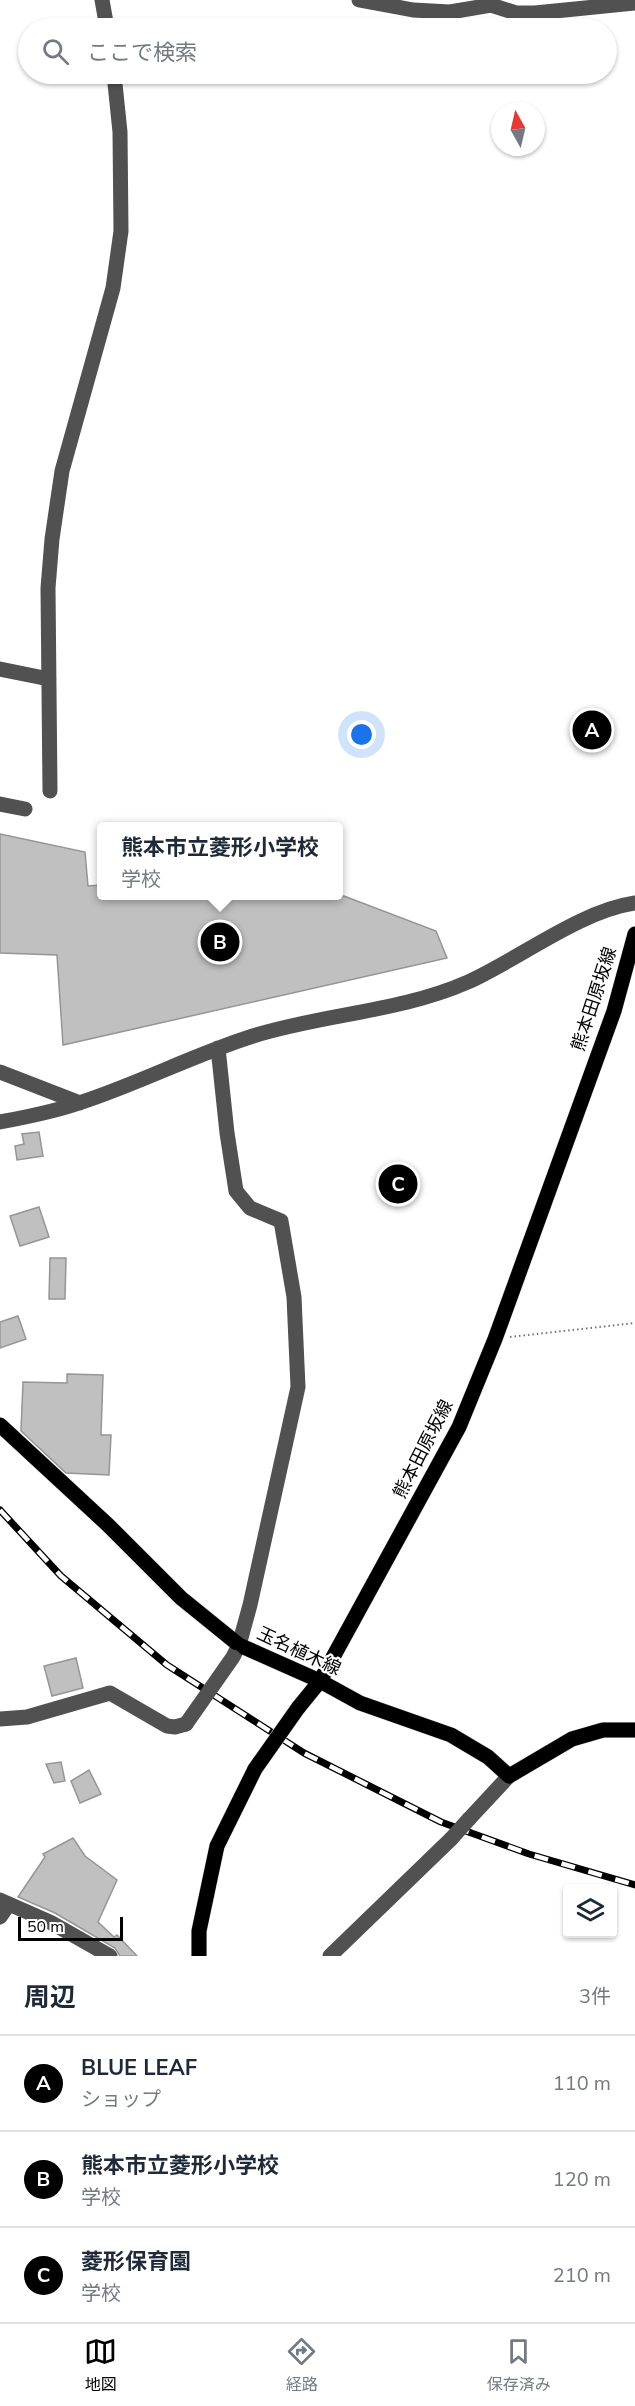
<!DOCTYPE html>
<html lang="ja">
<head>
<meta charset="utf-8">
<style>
  body { margin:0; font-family:"Nunito Sans","Noto Sans JP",sans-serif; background:#f2f2f3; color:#1f2937 }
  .controls { position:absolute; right:18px; bottom:18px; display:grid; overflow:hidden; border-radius:6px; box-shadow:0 2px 4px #0004 }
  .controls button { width:54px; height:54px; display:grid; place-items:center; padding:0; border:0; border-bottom:2px solid #e0e1e3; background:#fff; color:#1f2937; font:30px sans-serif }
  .compass { position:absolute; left:491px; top:102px; width:54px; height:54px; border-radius:50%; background:#fff; box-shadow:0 2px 4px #0004; rotate:352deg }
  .scale { position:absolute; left:18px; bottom:15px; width:105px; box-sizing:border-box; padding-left:6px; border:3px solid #000; border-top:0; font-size:16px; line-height:21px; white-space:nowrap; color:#000; -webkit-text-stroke:4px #fff; paint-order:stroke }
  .you { position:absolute; left:362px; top:735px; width:21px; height:21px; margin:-15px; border:4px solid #fff; border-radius:50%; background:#1a73e8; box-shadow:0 0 0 9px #1a73e833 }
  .badge { display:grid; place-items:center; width:39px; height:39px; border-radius:50%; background:#000; color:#fff; font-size:20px; font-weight:700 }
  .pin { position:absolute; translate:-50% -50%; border:3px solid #fff; box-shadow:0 2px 6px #0006 }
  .popup { position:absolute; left:97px; top:822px; width:246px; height:78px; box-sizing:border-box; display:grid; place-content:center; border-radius:6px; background:#fff; filter:drop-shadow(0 2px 4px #0005); font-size:20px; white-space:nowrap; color:#747a83 }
  .popup b { font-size:22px; color:#1f2937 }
  .popup::after { content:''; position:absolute; left:50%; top:100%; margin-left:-12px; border:12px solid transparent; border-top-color:#fff }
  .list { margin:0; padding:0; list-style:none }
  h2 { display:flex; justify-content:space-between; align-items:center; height:78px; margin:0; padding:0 24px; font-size:26px }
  h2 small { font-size:20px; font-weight:400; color:#747a83 }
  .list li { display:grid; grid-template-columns:39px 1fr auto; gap:18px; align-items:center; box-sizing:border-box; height:96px; padding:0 24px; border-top:2px solid #e0e1e3 }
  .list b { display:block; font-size:22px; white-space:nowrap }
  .list p { margin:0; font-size:20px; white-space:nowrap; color:#747a83 }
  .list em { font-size:20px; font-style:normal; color:#747a83 }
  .icon { flex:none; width:33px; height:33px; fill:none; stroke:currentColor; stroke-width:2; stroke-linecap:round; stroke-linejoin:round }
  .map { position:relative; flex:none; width:635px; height:1956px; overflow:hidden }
  .search { position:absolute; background:#fff; box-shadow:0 2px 4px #0004; left:18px; right:18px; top:18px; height:66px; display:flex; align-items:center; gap:15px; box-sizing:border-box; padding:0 21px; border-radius:33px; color:#747a83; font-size:22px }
  .sheet { height:366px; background:#fff }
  nav { display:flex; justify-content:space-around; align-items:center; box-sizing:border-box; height:84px; border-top:2px solid #e0e1e3; background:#fff; font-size:16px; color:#747a83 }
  nav a { display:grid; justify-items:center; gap:3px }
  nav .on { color:#000 }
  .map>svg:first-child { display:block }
</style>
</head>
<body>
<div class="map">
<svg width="635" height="1956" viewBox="0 0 635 1956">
  <rect width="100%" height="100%" fill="#fff"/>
  <path fill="#c0c0c0" stroke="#959595" stroke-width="1.5" d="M580 717 611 725 602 743 574 736Z
    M0 834 85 852 88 886 102 885V896H344L436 931 447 958 63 1045 57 955 0 953Z
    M39 1132 43 1156 17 1160 15 1146 24 1144 22 1134Z
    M39 1207 49 1237 20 1246 10 1216Z
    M50 1258H66L65 1299H49Z
    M18 1316 26 1339 0 1348V1322Z
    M67 1374 103 1375 101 1435H111L109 1475 66 1473 21 1431 23 1382 67 1383Z
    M76 1658 83 1688 52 1696 44 1666Z
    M61 1762 65 1781 54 1783 46 1764Z
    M89 1770 101 1794 80 1803 71 1781Z
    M73 1838 85 1856 117 1880 98 1922 114 1937 117 1935 137 1956H120L115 1948 55 1913 18 1897 45 1857 43 1854Z"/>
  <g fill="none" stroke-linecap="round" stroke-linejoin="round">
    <defs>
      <path id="major" d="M0 1425 108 1525 181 1598 239 1645 320 1681 360 1703 451 1735 488 1757 509 1776 572 1739 603 1730H635
        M298 1708 320 1681 459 1427 495 1339 614 1011 635 934
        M199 1956V1931L217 1846 255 1769"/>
    </defs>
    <use href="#major" stroke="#dbdbdb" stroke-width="16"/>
    <path stroke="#737373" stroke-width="2" stroke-dasharray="1.5 3" stroke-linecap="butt" d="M510 1337 635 1323"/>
    <path stroke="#515151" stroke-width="15" d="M102 0 107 28
      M359 0 413 10 450 12 491 5 516 13H535L635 3
      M0 669 49 679
      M50 791 48 588 52 539 62 471 113 288 121 231 120 132 114 74
      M0 804 25 809
      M218 1048 227 1133 236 1191 250 1208 281 1221 294 1297 298 1387 250 1605 239 1645 234 1655
      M0 1072 80 1103
      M0 1122C27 1117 53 1112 79 1103 138 1084 193 1055 253 1036 323 1014 400 1012 468 982 519 959 580 911 635 903
      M0 1719 27 1717 110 1693 167 1726 175 1727 186 1724
      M469 1819 509 1776
      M0 1900 50 1922 110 1956
      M0 1917 9 1904
      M330 1956 451 1839"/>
    <use href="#major" stroke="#000" stroke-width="15"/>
    <defs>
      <path id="rail" d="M0 1510 61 1576 167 1665 304 1753 441 1822 529 1854 635 1885"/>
    </defs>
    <use href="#rail" stroke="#000" stroke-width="7"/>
    <use href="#rail" stroke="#fff" stroke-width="4.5" stroke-dasharray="14" stroke-linecap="butt"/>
    <defs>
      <path id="major-bridge" d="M255 1769 298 1708"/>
    </defs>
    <use href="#major-bridge" stroke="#dbdbdb" stroke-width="16" stroke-linecap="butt"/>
    <path stroke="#515151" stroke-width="15" d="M186 1724 233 1657
      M451 1839 469 1819"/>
    <use href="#major-bridge" stroke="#000" stroke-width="15"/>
  </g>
  <g text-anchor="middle" stroke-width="4.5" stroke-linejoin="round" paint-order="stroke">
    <g font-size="18" fill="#000" stroke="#fff">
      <text transform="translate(594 999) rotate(-72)" y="6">熊本田原坂線</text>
      <text transform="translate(423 1449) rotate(-63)" y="6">熊本田原坂線</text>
      <text transform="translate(299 1651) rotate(25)" y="6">玉名植木線</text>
    </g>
  </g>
</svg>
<div class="controls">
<button><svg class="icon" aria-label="layers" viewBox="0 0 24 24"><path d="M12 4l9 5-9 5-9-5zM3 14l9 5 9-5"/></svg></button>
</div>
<svg class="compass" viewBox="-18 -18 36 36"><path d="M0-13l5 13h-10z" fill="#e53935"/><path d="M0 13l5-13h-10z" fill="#747a83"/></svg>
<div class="scale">50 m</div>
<div class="you"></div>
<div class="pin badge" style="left:592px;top:730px">A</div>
<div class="pin badge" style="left:220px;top:942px">B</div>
<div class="popup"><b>熊本市立菱形小学校</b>学校</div>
<div class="pin badge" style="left:398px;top:1184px">C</div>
<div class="search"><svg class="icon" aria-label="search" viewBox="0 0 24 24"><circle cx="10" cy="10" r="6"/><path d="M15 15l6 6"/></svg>ここで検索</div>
</div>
<section class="sheet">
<h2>周辺<small>3件</small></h2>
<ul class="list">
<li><span class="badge">A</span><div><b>BLUE LEAF</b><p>ショップ</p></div><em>110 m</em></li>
<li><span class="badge">B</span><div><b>熊本市立菱形小学校</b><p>学校</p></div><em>120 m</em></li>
<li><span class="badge">C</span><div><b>菱形保育園</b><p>学校</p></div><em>210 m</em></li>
</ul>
</section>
<nav>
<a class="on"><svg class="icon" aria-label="map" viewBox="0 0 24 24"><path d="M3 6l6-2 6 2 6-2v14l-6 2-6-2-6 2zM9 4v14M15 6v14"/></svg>地図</a>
<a><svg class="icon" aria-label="directions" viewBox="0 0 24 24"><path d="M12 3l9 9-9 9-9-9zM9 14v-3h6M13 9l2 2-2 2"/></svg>経路</a>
<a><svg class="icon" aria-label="saved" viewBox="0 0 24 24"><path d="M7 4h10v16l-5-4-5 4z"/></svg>保存済み</a>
</nav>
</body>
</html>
